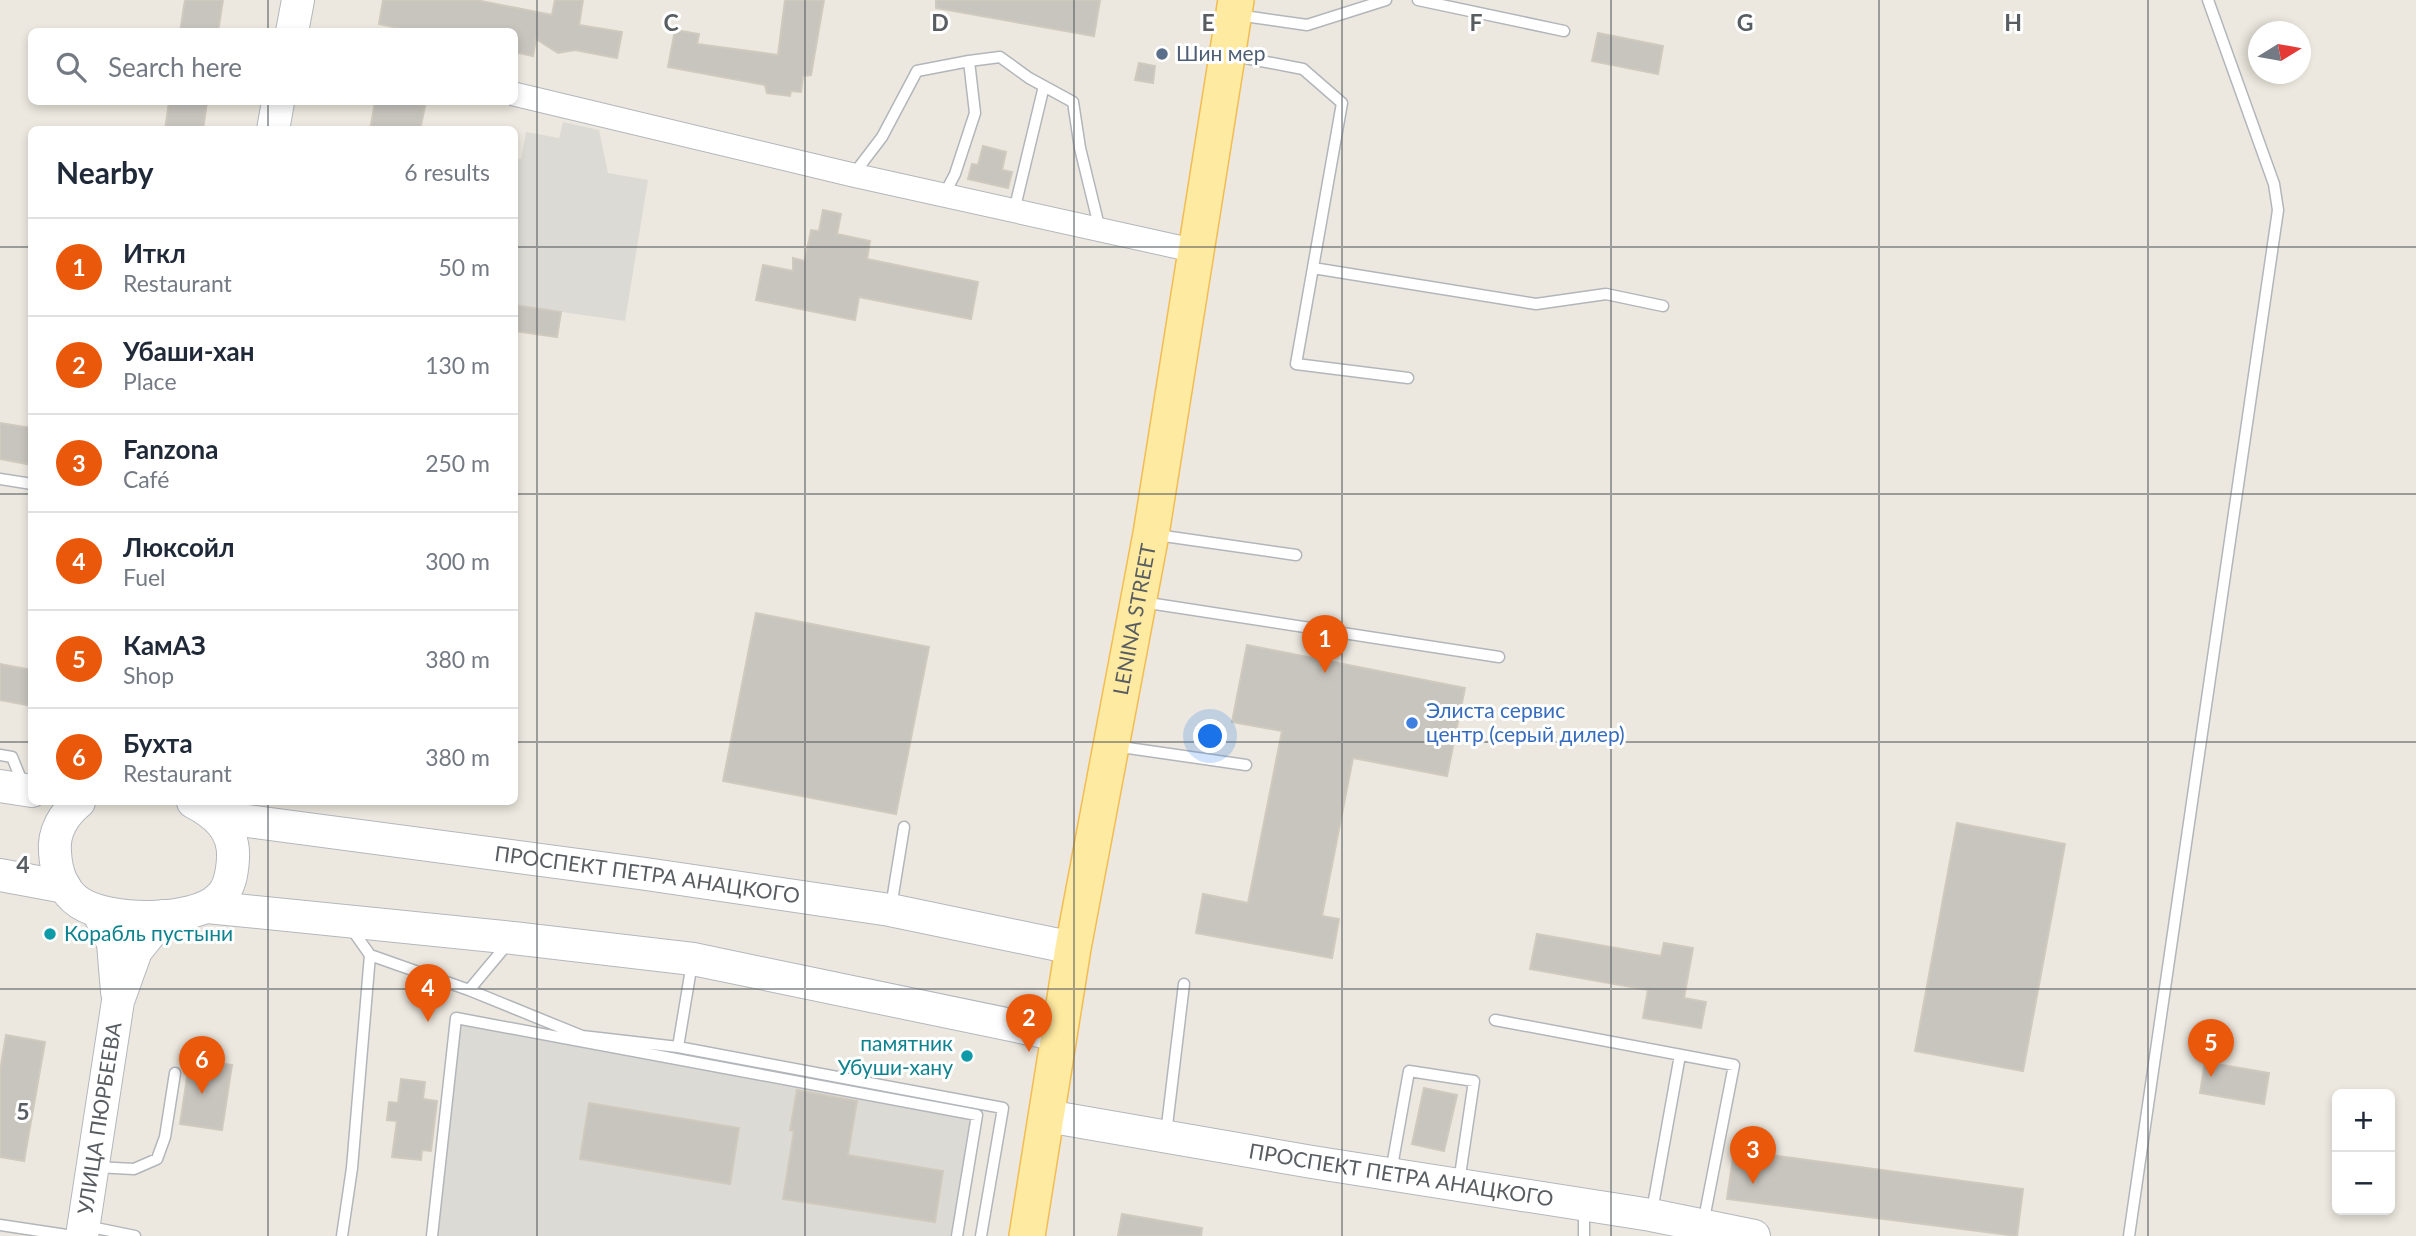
<!DOCTYPE html>
<html lang="en">
<head>
<meta charset="utf-8">
<style>
  body { margin:0; font-family:Lato,sans-serif; background:#f6f6f7; color:#1f2937 }
  .controls { position:absolute; right:21px; bottom:21px; display:grid; overflow:hidden; border-radius:10px; box-shadow:0 4px 10px #0003 }
  .controls button { width:63px; height:63px; display:grid; place-items:center; padding:0; border:0; border-bottom:2px solid #e0e1e3; background:#fff; color:#1f2937; font:35px sans-serif }
  .compass { position:absolute; left:2248px; top:21px; width:63px; height:63px; border-radius:50%; background:#fff; box-shadow:0 4px 10px #0003; rotate:79deg }
  .you { position:absolute; left:1211px; top:737px; width:24px; height:24px; margin:-18px; border:5px solid #fff; border-radius:50%; background:#1a73e8; box-shadow:0 0 0 10px #1a73e833 }
  .badge { display:grid; place-items:center; width:46px; height:46px; border-radius:50%; background:#ea580c; color:#fff; font-size:23px; font-weight:700 }
  .pin { position:absolute; translate:-50% -58px; filter:drop-shadow(0 2px 4px #0008) }
  .pin::after { content:''; position:absolute; top:37px; width:24px; height:21px; background:inherit; clip-path:polygon(0 0,100% 0,50% 100%) }
  .list { margin:0; padding:0; list-style:none }
  h2 { display:flex; justify-content:space-between; align-items:center; height:91px; margin:0; padding:0 28px; font-size:30px }
  h2 small { font-size:23px; font-weight:400; color:#747a83 }
  .list li { display:grid; grid-template-columns:46px 1fr auto; gap:21px; align-items:center; box-sizing:border-box; height:98px; padding:0 28px; border-top:2px solid #e0e1e3 }
  .list b { display:block; font-size:26px; white-space:nowrap }
  .list p { margin:0; font-size:23px; white-space:nowrap; color:#747a83 }
  .list em { font-size:23px; font-style:normal; color:#747a83 }
  .icon { flex:none; width:38px; height:38px; fill:none; stroke:currentColor; stroke-width:2; stroke-linecap:round; stroke-linejoin:round }
  .map { position:relative; flex:none; width:2416px; height:1236px; overflow:hidden }
  .search { position:absolute; background:#fff; box-shadow:0 4px 10px #0003; left:28px; top:28px; width:490px; height:77px; display:flex; align-items:center; gap:18px; box-sizing:border-box; padding:0 24px; border-radius:10px; color:#747a83; font-size:26px }
  .panel { position:absolute; background:#fff; box-shadow:0 4px 10px #0003; left:28px; top:126px; width:490px; height:679px; border-radius:10px }
  .map>svg:first-child { display:block }
</style>
</head>
<body>
<div class="map">
<svg width="2416" height="1236" viewBox="0 0 2416 1236">
  <rect width="100%" height="100%" fill="#ece8df"/>
  <path fill="#dcdad4" d="M563 122 599 130 608 173 648 180 625 321 562 312 557 337 515 331 514 158 521 159 526 132 559 138Z
    M456 1018 977 1115 957 1236H432Z"/>
  <path fill="#c8c5be" stroke="#d0c9be" stroke-width="2" d="M185 0H223L218 32H180Z
    M383 0H476L552 15 555 0H583L579 25 622 32 617 58 575 50 558 53 536 39 533 56 514 52V32H416L379 24Z
    M785 0H824L811 75 803 76 801 92 791 91 790 96 767 93 765 85 668 67 675 30 699 34 697 44 778 55Z
    M936 0H1100L1094 36 936 8Z
    M1598 33 1663 46 1658 74 1592 61Z
    M1139 63 1155 66 1153 83 1135 80Z
    M169 102H207L203 130H165Z
    M375 102H403L425 106 420 130H370Z
    M983 146 1006 152 1002 170 1012 172 1008 188 968 179 972 164 978 165Z
    M823 210 841 214 837 234 870 241 867 259 978 282 971 319 859 297 855 320 756 300 763 265 793 271V258L805 261 811 230 819 231Z
    M514 305 561 312 557 337 514 331Z
    M0 423 32 428V465L0 459Z
    M756 613 929 647 896 814 723 781Z
    M1247 645 1465 688 1447 776 1353 758 1322 916 1339 919 1332 958 1196 933 1203 894 1248 903 1282 731 1232 722Z
    M0 664 32 670V706L0 700Z
    M1957 823 2065 844 2023 1071 1915 1051Z
    M1537 934 1661 956 1664 943 1693 948 1684 998 1706 1002 1701 1028 1643 1018 1648 990 1530 969Z
    M6 1035 45 1042 24 1161 0 1157V1071Z
    M190 1058 232 1065 222 1130 180 1124Z
    M2205 1062 2269 1073 2264 1104 2200 1093Z
    M401 1079 425 1082 423 1099 437 1101 431 1151 422 1150 421 1160 392 1157 397 1121 387 1120 389 1102 398 1103Z
    M1424 1088 1457 1095 1444 1151 1412 1144Z
    M797 1090 857 1101 848 1155 943 1171 935 1222 783 1199 794 1131 790 1130Z
    M589 1103 739 1128 730 1184 580 1159Z
    M1734 1150 2023 1189 2017 1236 1727 1199Z
    M1122 1214 1202 1228 1201 1236H1118Z"/>
  <g fill="none" stroke-linecap="round" stroke-linejoin="round">
    <defs>
      <path id="lane" d="M1418 0 1564 31
        M1237 15 1307 25 1386 0
        M1230 55 1303 69 1342 103 1296 364 1408 378
        M853 175 882 137 917 71 969 61 1000 57 1029 78 1073 102 1080 148 1100 230
        M944 195 955 174 975 113 969 61
        M1014 211 1044 86
        M1313 268 1536 304 1606 294 1663 306
        M0 479 32 484
        M1157 535 1296 555
        M1142 602 1499 657
        M1114 746 1246 765
        M0 755 12 757 23 784
        M891 907 904 827
        M351 928 370 955 469 990 582 1036 678 1047 1003 1108 981 1236
        M469 990 510 941
        M1495 1020 1734 1065 1703 1224
        M678 1047 692 963
        M1166 1134 1184 984
        M95 1167 134 1169 157 1159 165 1137 175 1073
        M1391 1172 1409 1071 1474 1081 1459 1182
        M1584 1208V1236
        M1652 1211 1680 1055
        M0 1225 73 1236
        M86 1226 135 1236
        M342 1236 352 1168 370 955
        M432 1236 456 1018 977 1115 957 1236
        M2129 1236 2278 210 2274 184 2208 0"/>
      <path id="street" d="M514 94 853 175 1196 251"/>
      <g id="secondary">
        <path d="M292 32 298 0"/>
        <path d="M273 130 278 102"/>
        <path d="M0 786 32 791"/>
        <path d="M79 802C64 814 53 832 55 852 56 872 63 892 80 903 109 922 194 923 219 898 230 889 232 873 233 859 235 830 216 814 193 802"/>
        <path id="s1" d="M217 817 646 874 890 910 1073 948"/>
        <path d="M0 875 65 887"/>
        <path d="M207 907 513 938 693 959 1059 1035"/>
        <path d="M98 912 113 943 117 992"/>
        <path id="s2" d="M1047 1116 1312 1162 1651 1215 1754 1236"/>
        <path id="s3" d="M82 1236 118 1001 136 951 164 916"/>
      </g>
      <g id="primary">
        <path id="s4" d="M1027 1236 1073 948 1151 534 1236 0"/>
      </g>
    </defs>
    <use href="#lane" stroke="#b2b6bb" stroke-width="13"/>
    <use href="#street" stroke="#b2b6bb" stroke-width="25"/>
    <use href="#secondary" stroke="#b3b7bd" stroke-width="34"/>
    <use href="#primary" stroke="#f2bc52" stroke-width="38"/>
    <use href="#lane" stroke="#fff" stroke-width="10"/>
    <use href="#street" stroke="#fff" stroke-width="23"/>
    <use href="#secondary" stroke="#fff" stroke-width="32"/>
    <use href="#primary" stroke="#ffeaa1" stroke-width="35"/>
  </g>
  <path fill="none" stroke="#585d61" stroke-width="2" stroke-opacity="0.55" d="M268 0V32M537 0V1236M805 0V1236M1074 0V1236M1342 0V1236M1611 0V1236M1879 0V1236M2148 0V1236M268 102V130M0 247H32M514 247H2416M0 494H32M514 494H2416M0 742H32M514 742H2416M268 802V1236M0 989H2416"/>
  <circle fill="#5c6f8a" stroke="#fff" stroke-width="2.5" cx="1162" cy="54" r="7"/>
  <circle fill="#3f7fe0" stroke="#fff" stroke-width="2.5" cx="1412" cy="723" r="7"/>
  <g fill="#0f9aa8" stroke="#fff" stroke-width="2.5">
    <circle cx="50" cy="934" r="7"/>
    <circle cx="967" cy="1056" r="7"/>
  </g>
  <g text-anchor="middle" stroke-width="6" stroke-linejoin="round" paint-order="stroke">
    <g font-size="21" fill="#4e5e75" stroke="#fff" text-anchor="start">
      <text x="1176" y="61">Шин мер</text>
    </g>
    <g font-size="21" fill="#585d61" stroke="#fff">
      <text dy="7" stroke="none"><textPath href="#s4" startOffset="626">LENINA STREET</textPath></text>
      <text dy="7" stroke="none"><textPath href="#s1" startOffset="434">ПРОСПЕКТ ПЕТРА АНАЦКОГО</textPath></text>
      <text dy="7" stroke="none"><textPath href="#s3" startOffset="119">УЛИЦА ПЮРБЕЕВА</textPath></text>
      <text dy="7" stroke="none"><textPath href="#s2" startOffset="359">ПРОСПЕКТ ПЕТРА АНАЦКОГО</textPath></text>
    </g>
    <g font-size="21" fill="#366cbe" stroke="#fff" text-anchor="start">
      <text x="1426" y="718">Элиста сервис<tspan x="1426" dy="24">центр (серый дилер)</tspan></text>
    </g>
    <g font-size="21" fill="#0d838f" stroke="#fff" text-anchor="start">
      <text x="64" y="941">Корабль пустыни</text>
      <text x="953" y="1051" text-anchor="end">памятник<tspan x="953" dy="24">Убуши-хану</tspan></text>
    </g>
  </g>
  <g font-size="23" text-anchor="middle" font-weight="bold" fill="#585d61" stroke="#fff" stroke-width="6" stroke-linejoin="round" paint-order="stroke">
    <text x="671" y="31">C</text>
    <text x="940" y="31">D</text>
    <text x="1208" y="31">E</text>
    <text x="1476" y="31">F</text>
    <text x="1745" y="31">G</text>
    <text x="2013" y="31">H</text>
    <text x="23" y="873">4</text>
    <text x="23" y="1120">5</text>
  </g>
</svg>
<div class="controls">
<button>+</button>
<button>−</button>
</div>
<svg class="compass" viewBox="-18 -18 36 36"><path d="M0-13l5 13h-10z" fill="#e53935"/><path d="M0 13l5-13h-10z" fill="#747a83"/></svg>
<div class="you"></div>
<div class="pin badge" style="left:1325px;top:673px">1</div>
<div class="pin badge" style="left:1029px;top:1052px">2</div>
<div class="pin badge" style="left:1753px;top:1184px">3</div>
<div class="pin badge" style="left:428px;top:1022px">4</div>
<div class="pin badge" style="left:2211px;top:1077px">5</div>
<div class="pin badge" style="left:202px;top:1094px">6</div>
<div class="search"><svg class="icon" aria-label="search" viewBox="0 0 24 24"><circle cx="10" cy="10" r="6"/><path d="M15 15l6 6"/></svg>Search here</div>
<section class="panel">
<h2>Nearby<small>6 results</small></h2>
<ul class="list">
<li><span class="badge">1</span><div><b>Иткл</b><p>Restaurant</p></div><em>50 m</em></li>
<li><span class="badge">2</span><div><b>Убаши-хан</b><p>Place</p></div><em>130 m</em></li>
<li><span class="badge">3</span><div><b>Fanzona</b><p>Café</p></div><em>250 m</em></li>
<li><span class="badge">4</span><div><b>Люксойл</b><p>Fuel</p></div><em>300 m</em></li>
<li><span class="badge">5</span><div><b>КамАЗ</b><p>Shop</p></div><em>380 m</em></li>
<li><span class="badge">6</span><div><b>Бухта</b><p>Restaurant</p></div><em>380 m</em></li>
</ul>
</section>
</div>
</body>
</html>
